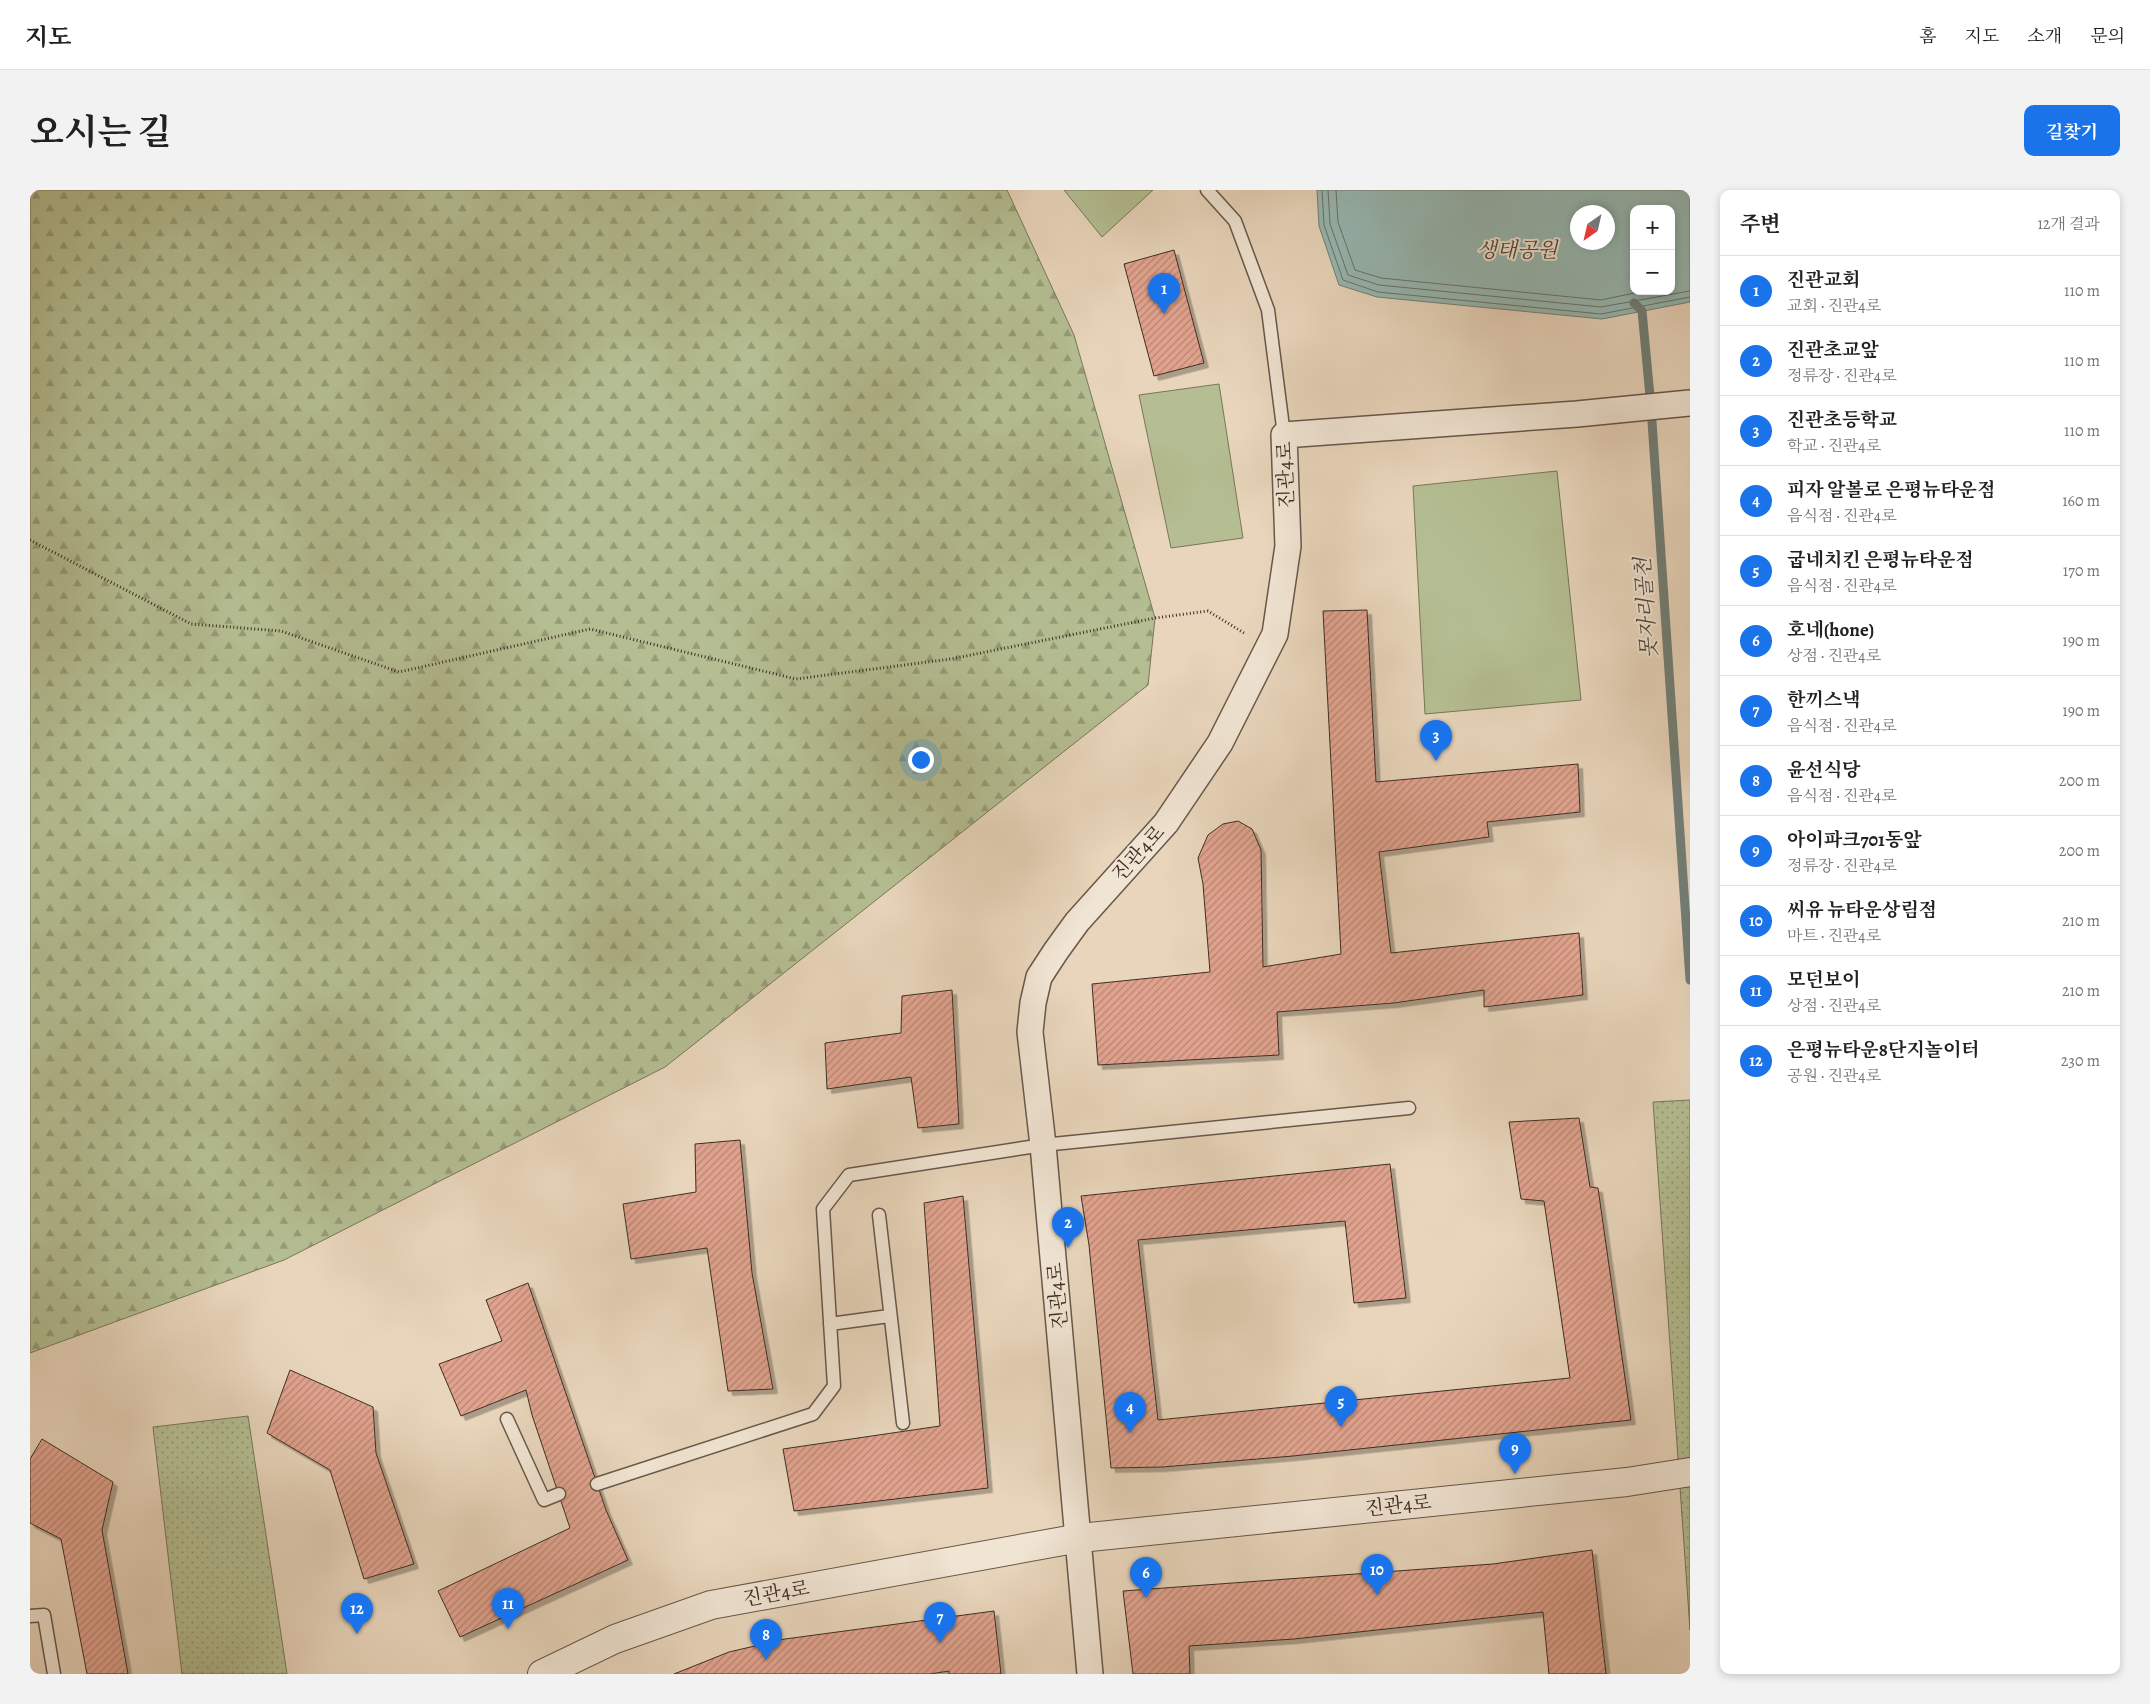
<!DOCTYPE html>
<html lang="ko">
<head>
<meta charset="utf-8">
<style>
  body { margin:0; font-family:Alegreya,"Noto Serif KR",serif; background:#f2f2f2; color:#202124 }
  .controls { position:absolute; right:15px; top:15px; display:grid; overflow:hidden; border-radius:10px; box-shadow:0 2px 8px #0003 }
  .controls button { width:45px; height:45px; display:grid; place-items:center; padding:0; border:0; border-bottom:1px solid #e0e0e0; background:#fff; color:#202124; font:25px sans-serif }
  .compass { position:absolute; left:1540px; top:15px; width:45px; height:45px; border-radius:50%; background:#fff; box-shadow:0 2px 8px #0003; rotate:214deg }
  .you { position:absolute; left:890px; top:569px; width:18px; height:18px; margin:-12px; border:4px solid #fff; border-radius:50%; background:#1a73e8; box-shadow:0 0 0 8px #1a73e833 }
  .badge { display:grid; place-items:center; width:32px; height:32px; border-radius:50%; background:#1a73e8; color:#fff; font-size:16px; font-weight:700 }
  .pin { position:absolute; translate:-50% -41px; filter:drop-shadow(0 1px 2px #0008) }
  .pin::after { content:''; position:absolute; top:26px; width:18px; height:15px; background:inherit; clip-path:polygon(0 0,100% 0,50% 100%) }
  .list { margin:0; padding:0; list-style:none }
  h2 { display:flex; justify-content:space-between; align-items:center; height:65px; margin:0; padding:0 20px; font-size:21px }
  h2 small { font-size:16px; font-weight:400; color:#757577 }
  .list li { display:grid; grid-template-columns:32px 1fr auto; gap:15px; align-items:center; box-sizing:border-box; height:70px; padding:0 20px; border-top:1px solid #e0e0e0 }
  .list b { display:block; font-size:19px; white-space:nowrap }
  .list p { margin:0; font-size:16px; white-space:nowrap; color:#757577 }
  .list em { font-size:16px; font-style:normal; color:#757577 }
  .map { position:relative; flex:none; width:1660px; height:1484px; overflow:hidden; border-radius:10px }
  header { display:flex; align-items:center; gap:30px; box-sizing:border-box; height:70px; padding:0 25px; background:#fff; border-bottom:1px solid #e0e0e0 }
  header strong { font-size:24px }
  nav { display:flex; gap:28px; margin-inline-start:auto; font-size:18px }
  .intro { display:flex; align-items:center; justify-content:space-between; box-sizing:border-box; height:120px; padding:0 30px }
  h1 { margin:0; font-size:35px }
  .button { padding:12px 22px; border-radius:10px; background:#1a73e8; color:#fff; font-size:18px; font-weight:700 }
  main { display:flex; gap:30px; padding:0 30px }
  aside { flex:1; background:#fff; border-radius:10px; box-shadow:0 2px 8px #0003 }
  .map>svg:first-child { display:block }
</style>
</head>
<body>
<header>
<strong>지도</strong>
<nav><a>홈</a><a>지도</a><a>소개</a><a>문의</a></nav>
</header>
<div class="intro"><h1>오시는 길</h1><a class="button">길찾기</a></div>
<main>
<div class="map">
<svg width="1660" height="1484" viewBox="0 0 1660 1484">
  <defs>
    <pattern id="forest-firs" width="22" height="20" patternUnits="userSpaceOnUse" patternTransform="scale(1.25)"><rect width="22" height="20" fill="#b4be92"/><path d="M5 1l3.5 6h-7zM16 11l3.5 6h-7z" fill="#949b77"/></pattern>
    <pattern id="park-dots" width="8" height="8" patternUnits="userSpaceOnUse" patternTransform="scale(1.25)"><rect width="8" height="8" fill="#b4be92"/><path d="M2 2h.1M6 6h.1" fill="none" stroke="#949b77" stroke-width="1.8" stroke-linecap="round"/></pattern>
    <pattern id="building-hatch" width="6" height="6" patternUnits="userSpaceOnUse" patternTransform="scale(1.25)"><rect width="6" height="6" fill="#e1a38e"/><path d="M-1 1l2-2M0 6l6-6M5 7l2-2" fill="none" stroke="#b88574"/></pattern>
    <filter id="shadow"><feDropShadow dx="4.5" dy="4.5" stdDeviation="0" flood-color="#0004"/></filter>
  </defs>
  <rect width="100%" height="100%" fill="#e8d5bb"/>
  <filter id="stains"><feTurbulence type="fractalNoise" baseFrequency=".004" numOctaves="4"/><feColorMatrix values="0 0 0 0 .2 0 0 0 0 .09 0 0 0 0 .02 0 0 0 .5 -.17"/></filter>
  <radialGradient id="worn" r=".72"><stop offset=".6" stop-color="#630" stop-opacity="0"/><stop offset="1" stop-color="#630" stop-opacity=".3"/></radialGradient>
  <path fill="#b4be92" stroke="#79765b" d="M1034 0H1123L1072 47Z
    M1189 194 1213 348 1141 358 1109 205Z
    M1527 281 1551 510 1395 524 1383 296Z"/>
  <path fill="url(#forest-firs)" stroke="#79765b" d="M0 0H977L1044 145 1125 428 1118 495 635 877 254 1070 0 1163Z"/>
  <path fill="url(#park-dots)" stroke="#79765b" d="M1660 910V1440L1623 912Z
    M218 1226 257 1484H152L123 1237Z"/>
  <path fill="#97b8b2" stroke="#738079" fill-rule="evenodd" d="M1287 0H1660V112L1572 129 1347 107 1309 95 1289 36ZM1604 19H1641V101H1604ZM1548 22H1578V52H1548Z"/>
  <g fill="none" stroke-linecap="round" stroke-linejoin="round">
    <path stroke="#6a726b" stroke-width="1" d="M1292 0 1294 35 1313 90 1348 102 1571 124 1660 107
      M1298 0 1300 34 1318 85 1349 95 1571 117 1660 101
      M1306 0 1308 32 1325 80 1351 88 1571 110 1614 101"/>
    <path stroke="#738079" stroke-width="9" d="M1604 113 1612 121 1621 217 1660 790"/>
  </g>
  <path fill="url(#building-hatch)" stroke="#3e2d24" filter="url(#shadow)" d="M1144 60 1174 173 1124 186 1094 74Z
    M1337 420 1346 592 1548 574 1550 622 1457 632 1459 647 1349 662 1361 763 1549 743 1553 805 1454 817V800L1364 813 1247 822 1249 865 1068 875 1062 794 1180 782 1173 694 1168 668 1178 645 1193 634 1208 631 1222 639 1231 660 1233 777 1311 764 1293 421Z
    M922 800 929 934 888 938 881 887 797 899 795 853 871 843 872 806Z
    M1549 928 1560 997 1568 998 1601 1230 1263 1266 1133 1277 1081 1278 1059 1055 1051 1006 1360 974 1376 1108 1324 1113 1315 1031 1108 1050 1128 1230 1540 1188 1514 1011 1491 1009 1479 932Z
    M710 950 722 1083 743 1199 698 1201 677 1058 601 1069 593 1014 666 1002 665 954Z
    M933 1006 958 1298 764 1321 753 1259 910 1236 894 1013Z
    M498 1093 576 1320 598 1370 430 1447 408 1401 540 1338 502 1225 496 1200 431 1226 409 1174 472 1151 456 1110Z
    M260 1180 343 1217 346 1263 384 1374 334 1389 300 1280 237 1243Z
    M12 1249 83 1292 72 1340 98 1484H57L31 1349 0 1333V1269Z
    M1562 1360 1576 1484H1519L1513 1422 1264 1449 1159 1456 1160 1484H1103L1093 1401 1463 1374Z
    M964 1421 971 1484H919V1481L900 1484H644L699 1462 755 1449Z"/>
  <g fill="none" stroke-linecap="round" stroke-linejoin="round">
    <defs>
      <path id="service" d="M1177 0 1205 31 1238 120 1254 245
        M849 1025 873 1233
        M800 1134 859 1126
        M477 1229 514 1310 529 1304
        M567 1294 783 1224 804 1196 793 1019 819 985 1013 955 1379 918
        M0 1426 14 1425 24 1484"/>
      <path id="minor" d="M1060 1484 1013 955 1000 842 1003 813 1009 787 1026 761 1047 732 1136 633 1190 553 1245 444 1258 356 1254 245 1547 224 1660 213"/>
      <path id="tertiary" d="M512 1484 585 1449 681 1415 1022 1353 1050 1348 1597 1292 1660 1282"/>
    </defs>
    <use href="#service" stroke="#68574a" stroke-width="15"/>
    <use href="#minor" stroke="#68574a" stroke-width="28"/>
    <use href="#tertiary" stroke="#68574a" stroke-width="30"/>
    <path stroke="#3e2d24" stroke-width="3" stroke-dasharray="1 2.5" stroke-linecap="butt" d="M0 350 161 434 251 441 369 482 560 439 766 489 921 469 1125 428 1178 421 1214 443"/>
    <use href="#service" stroke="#f0e4d3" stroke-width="12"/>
    <use href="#minor" stroke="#f0e4d3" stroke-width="25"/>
    <use href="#tertiary" stroke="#f0e4d3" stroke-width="28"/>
  </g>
  <g text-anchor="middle" stroke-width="4" stroke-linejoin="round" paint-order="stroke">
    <g font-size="20" fill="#3e2d24" stroke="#f0e4d3">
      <text transform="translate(1255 285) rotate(-92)" y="7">진관4로</text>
      <text transform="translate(1108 663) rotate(-48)" y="7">진관4로</text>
      <text transform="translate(1027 1106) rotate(-95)" y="7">진관4로</text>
      <text transform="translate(1368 1315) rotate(-6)" y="7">진관4로</text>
      <text transform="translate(746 1403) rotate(-10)" y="7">진관4로</text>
    </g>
    <g font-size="21" font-style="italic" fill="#504940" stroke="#f0e4d3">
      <text x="1487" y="67">생태공원</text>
      <text transform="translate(1616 418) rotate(-94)" y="7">못자리골천</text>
    </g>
  </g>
  <rect width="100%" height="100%" filter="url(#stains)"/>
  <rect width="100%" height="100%" fill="url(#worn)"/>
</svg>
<div class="controls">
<button>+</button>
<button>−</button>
</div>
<svg class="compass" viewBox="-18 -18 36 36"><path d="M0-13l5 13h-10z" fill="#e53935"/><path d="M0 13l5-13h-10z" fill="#757577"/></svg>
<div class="you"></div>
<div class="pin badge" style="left:1134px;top:124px">1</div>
<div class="pin badge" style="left:1038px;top:1058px">2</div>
<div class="pin badge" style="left:1406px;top:571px">3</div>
<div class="pin badge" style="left:1100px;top:1243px">4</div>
<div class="pin badge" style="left:1311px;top:1237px">5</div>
<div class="pin badge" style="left:1116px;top:1408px">6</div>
<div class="pin badge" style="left:910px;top:1453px">7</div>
<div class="pin badge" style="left:736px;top:1470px">8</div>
<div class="pin badge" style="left:1485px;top:1284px">9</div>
<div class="pin badge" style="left:1347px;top:1405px">10</div>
<div class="pin badge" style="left:478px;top:1439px">11</div>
<div class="pin badge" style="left:327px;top:1444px">12</div>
</div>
<aside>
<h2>주변<small>12개 결과</small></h2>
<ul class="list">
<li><span class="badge">1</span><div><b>진관교회</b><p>교회 · 진관4로</p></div><em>110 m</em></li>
<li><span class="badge">2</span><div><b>진관초교앞</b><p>정류장 · 진관4로</p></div><em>110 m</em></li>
<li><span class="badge">3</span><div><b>진관초등학교</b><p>학교 · 진관4로</p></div><em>110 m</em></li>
<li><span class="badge">4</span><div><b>피자 알볼로 은평뉴타운점</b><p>음식점 · 진관4로</p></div><em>160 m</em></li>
<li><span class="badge">5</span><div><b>굽네치킨 은평뉴타운점</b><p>음식점 · 진관4로</p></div><em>170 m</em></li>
<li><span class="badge">6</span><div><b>호네(hone)</b><p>상점 · 진관4로</p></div><em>190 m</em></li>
<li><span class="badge">7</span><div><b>한끼스낵</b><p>음식점 · 진관4로</p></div><em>190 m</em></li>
<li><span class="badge">8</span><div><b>윤선식당</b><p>음식점 · 진관4로</p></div><em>200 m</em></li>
<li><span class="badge">9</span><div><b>아이파크701동앞</b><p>정류장 · 진관4로</p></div><em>200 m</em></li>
<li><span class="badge">10</span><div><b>씨유 뉴타운상림점</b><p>마트 · 진관4로</p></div><em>210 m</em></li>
<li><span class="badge">11</span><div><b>모던보이</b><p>상점 · 진관4로</p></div><em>210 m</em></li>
<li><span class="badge">12</span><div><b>은평뉴타운8단지놀이터</b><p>공원 · 진관4로</p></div><em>230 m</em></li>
</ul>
</aside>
</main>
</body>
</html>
